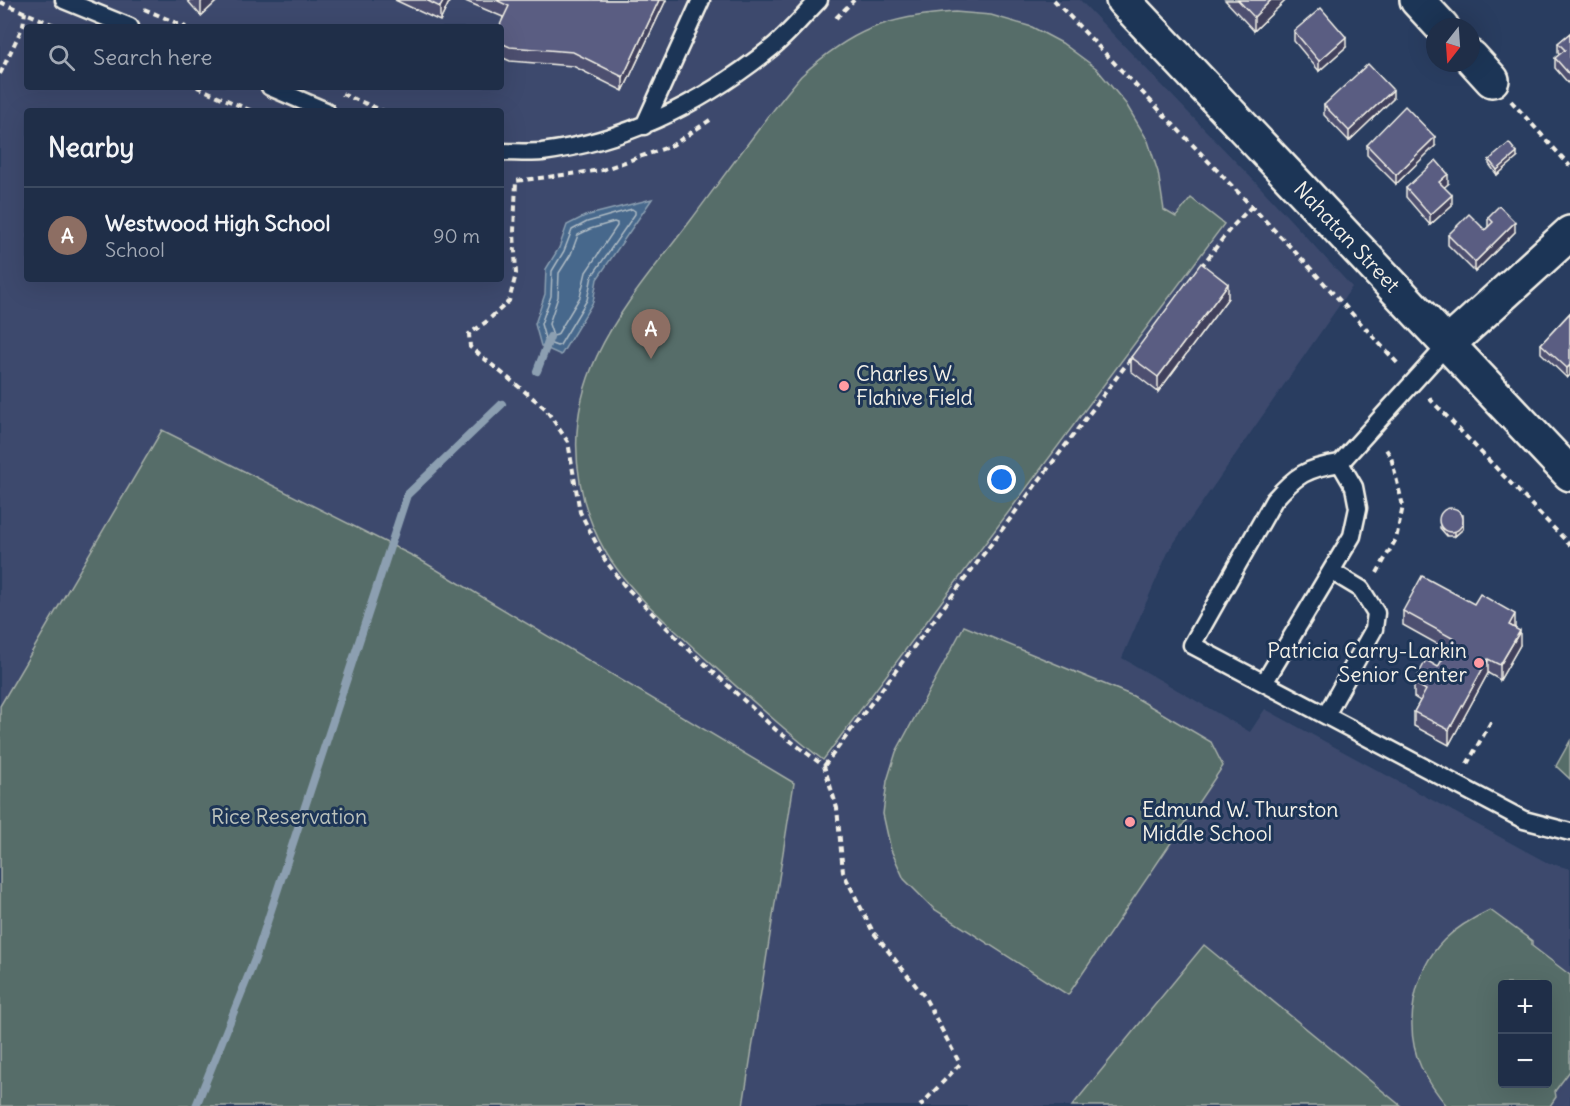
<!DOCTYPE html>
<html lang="en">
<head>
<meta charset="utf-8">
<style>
  body { margin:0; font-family:Delius,sans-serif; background:#2c3a52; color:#f1f3f6 }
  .controls { position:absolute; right:18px; bottom:18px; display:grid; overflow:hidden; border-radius:6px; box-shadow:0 6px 24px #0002 }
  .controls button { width:54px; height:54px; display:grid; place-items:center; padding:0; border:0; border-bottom:2px solid #3c4a60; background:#1f2e48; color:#f1f3f6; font:30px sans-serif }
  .compass { position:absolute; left:1426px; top:18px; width:54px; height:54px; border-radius:50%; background:#1f2e48; box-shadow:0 6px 24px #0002; rotate:197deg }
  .you { position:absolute; left:1002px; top:480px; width:21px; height:21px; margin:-15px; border:4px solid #fff; border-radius:50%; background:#1a73e8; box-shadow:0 0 0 9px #1a73e833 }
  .badge { display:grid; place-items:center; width:39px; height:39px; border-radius:50%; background:#ff9aa2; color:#fff; font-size:20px; font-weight:700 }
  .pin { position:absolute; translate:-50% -50px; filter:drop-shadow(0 2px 3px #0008) }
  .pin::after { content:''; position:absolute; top:32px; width:21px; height:18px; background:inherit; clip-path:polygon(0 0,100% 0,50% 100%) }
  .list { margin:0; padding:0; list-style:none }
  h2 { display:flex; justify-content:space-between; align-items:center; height:78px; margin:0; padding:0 24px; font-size:26px }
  h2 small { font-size:20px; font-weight:400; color:#a1a8b4 }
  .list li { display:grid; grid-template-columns:39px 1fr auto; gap:18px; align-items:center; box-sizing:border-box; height:96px; padding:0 24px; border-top:2px solid #3c4a60 }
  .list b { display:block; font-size:22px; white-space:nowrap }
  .list p { margin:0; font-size:20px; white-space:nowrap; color:#a1a8b4 }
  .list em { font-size:20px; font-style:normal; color:#a1a8b4 }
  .icon { flex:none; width:33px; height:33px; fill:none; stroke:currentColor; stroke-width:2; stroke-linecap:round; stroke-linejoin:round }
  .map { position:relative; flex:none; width:1570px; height:1106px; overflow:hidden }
  .search { position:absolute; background:#1f2e48; box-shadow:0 6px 24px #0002; left:24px; top:24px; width:480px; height:66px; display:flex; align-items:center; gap:15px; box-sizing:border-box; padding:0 21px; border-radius:6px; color:#a1a8b4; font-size:22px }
  .panel { position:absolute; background:#1f2e48; box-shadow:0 6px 24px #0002; left:24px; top:108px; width:480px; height:174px; border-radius:6px }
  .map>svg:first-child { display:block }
</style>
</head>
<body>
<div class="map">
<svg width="1570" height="1106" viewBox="0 0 1570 1106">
  <rect width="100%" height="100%" fill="#293d60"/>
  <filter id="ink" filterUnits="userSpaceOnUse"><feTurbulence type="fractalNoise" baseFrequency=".0167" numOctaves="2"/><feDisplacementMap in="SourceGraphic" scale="12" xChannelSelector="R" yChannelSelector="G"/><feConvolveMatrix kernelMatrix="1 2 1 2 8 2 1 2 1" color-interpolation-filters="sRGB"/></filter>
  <g filter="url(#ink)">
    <path fill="#3c4a6d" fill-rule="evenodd" d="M0 0H1080L1262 189 1352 287 1169 550 1122 658 1250 732 1265 709 1546 862 1570 869V1106H743L793 783 162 430 0 706ZM27 27H501V87H27ZM27 111H501V279H27ZM1502 984H1548V1084H1502Z"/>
    <path fill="#576d69" stroke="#a6afa8" stroke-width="1.5" fill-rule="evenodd" d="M955 12 991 15 1032 27 1062 43 1096 68 1126 104 1148 141 1158 172 1164 210 1176 217 1191 198 1224 224 823 760C778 725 738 688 696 650 669 624 639 600 617 569 598 544 585 512 580 482 560 372 629 302 691 220 727 172 762 122 801 76 851 30 888 16 955 12Z
      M162 430 417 558 794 783 743 1106H0V706Z
      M964 626 1133 696 1211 742 1223 766 1068 995 934 909 904 879 891 850 883 814 887 781 896 752Z
      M1570 741V779L1556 766Z
      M1490 910 1532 941V946L1570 975V1071L1555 1091 1556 1097 1550 1106H1447C1437 1094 1428 1081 1421 1067 1403 1028 1413 971 1444 940 1457 927 1473 918 1490 910ZM1502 984H1548V1084H1502Z
      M1204 945 1401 1106H1072Z"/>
    <path fill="#46688c" stroke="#8c9fb1" stroke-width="1.5" d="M652 199 597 279 593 302 561 355 541 346 535 324 545 294 546 269 559 248 567 225 585 216Z"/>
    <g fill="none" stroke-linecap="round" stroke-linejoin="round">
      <path stroke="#aebac3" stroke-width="1.5" d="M632 209 635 211V214L592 276 587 300 560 345 557 346 546 342 541 324 551 296 552 271 564 251 572 230 587 222Z
        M614 222 617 223V226L586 272 580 297 557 335 553 336 549 324 558 297 559 273 571 254 578 235 590 229Z"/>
      <path stroke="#8c9fb1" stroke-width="8" d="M537 371 550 337
        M196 1106 255 959 407 495 502 404"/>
      <defs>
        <path id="service" d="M64 0 130 27
          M270 87 326 111
          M644 126 701 0
          M501 152C515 152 529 153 542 152 627 141 704 102 770 49 788 35 803 16 819 0
          M1447 345 1340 463C1307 468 1296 475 1274 500L1192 645 1524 820 1570 832
          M1264 683 1352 536 1358 508 1354 487 1340 463
          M1326 715 1374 629 1376 613 1361 589 1331 571"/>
        <path id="minor" d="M1417 0 1442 27
          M1471 57 1492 80
          M1447 345 1570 233"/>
        <g id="secondary">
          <path id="s1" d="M1123 0 1570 474"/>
        </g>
      </defs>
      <use href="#service" stroke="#f4f1e8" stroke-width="21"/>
      <use href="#minor" stroke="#f4f1e8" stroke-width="38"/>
      <use href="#secondary" stroke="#f4f1e8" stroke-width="38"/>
      <path stroke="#f4f1e8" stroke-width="4" stroke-dasharray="6 4.5" stroke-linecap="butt" d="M1054 0 1300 257 1400 366
        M0 2 59 27
        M144 9 186 27
        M836 18 854 0
        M0 74 23 26 25 12
        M197 87 252 111
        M342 94 384 111
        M1511 101 1570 166
        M710 120 671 146 602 170 516 181 514 231 516 274 509 301 486 322 469 334 470 347 545 408 568 442 580 512 605 560 624 585 683 644 776 730 824 766 837 808 843 872 873 932 924 996 960 1064 920 1106
        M1201 267 1230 229 1252 206
        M1429 398 1570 545
        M1377 573 1396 539 1403 506 1391 457 1384 446
        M1467 764 1491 722
        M824 766 1132 357"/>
      <use href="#service" stroke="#1d3557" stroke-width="16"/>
      <use href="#minor" stroke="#1d3557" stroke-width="33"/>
      <use href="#secondary" stroke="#1d3557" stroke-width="33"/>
    </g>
    <path fill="#4d5070" stroke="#f4f1e8" stroke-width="1.5" d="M187 0H218L201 16Z
      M395 0H450L440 21Z
      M463 0H666L623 91 573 66 510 61 501 57V27L503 17Z
      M1225 0H1285V1L1254 31Z
      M1294 31 1346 47 1319 71 1294 41Z
      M1570 33V85L1555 68V58L1560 54 1558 52V43Z
      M1393 99 1349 141 1324 115V105Z
      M1367 145 1435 146 1396 184 1367 155Z
      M1517 158 1497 175 1489 164V160Z
      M1448 184 1444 187 1452 205 1430 225 1406 197V188Z
      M1488 217 1515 232 1475 272 1448 245V235L1485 230 1488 227Z
      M1228 298 1158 392 1131 371V357Z
      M1570 313V375L1567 378 1541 353V344Z
      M1441 514 1463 515V529L1455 536H1447L1440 528Z
      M1403 611 1515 628 1520 645 1500 680 1488 673 1449 745 1414 726V712L1420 701 1414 697V683L1438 667 1448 650 1403 625Z"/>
    <path fill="#3f415b" stroke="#f4f1e8" stroke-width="1.5" d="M203 0H218L201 16V2Z
      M444 0H450L440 21V7Z
      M659 0H666L623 91V77Z
      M1271 0H1285V1L1254 31V17Z
      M1346 37V47L1319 71V61Z
      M1393 90V99L1349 141V131Z
      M1435 137V146L1396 184V175Z
      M1517 153V158L1497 175V170Z
      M1448 174V184L1439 192V182Z
      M1452 195V205L1430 225V215Z
      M1515 222V232L1475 272V262Z
      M1228 284V298L1158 392V377Z
      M1570 365V375L1567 378V368Z
      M1463 524V529L1455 536V531Z
      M1515 614V628L1509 625Z
      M1520 631V645L1500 680V665Z
      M1488 659V673L1449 745V730Z"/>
    <path fill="#5a5d82" stroke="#f4f1e8" stroke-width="1.5" d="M426 0H444L440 7Z
      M496 0H659L623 77 573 52 510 47 501 43V27H499L509 6Z
      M1238 0H1271L1254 17Z
      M1321 8 1346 37 1319 61 1294 31Z
      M1570 33V75L1555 58 1565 50 1558 43Z
      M1368 64 1393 90 1349 131 1324 105Z
      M1405 106 1435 137 1396 175 1367 145Z
      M1509 143 1517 153 1497 170 1489 160Z
      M1436 160 1448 174 1439 182 1452 195 1430 215 1406 188Z
      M1499 206 1515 222 1475 262 1448 235 1469 214 1485 230 1493 222 1488 217Z
      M1201 263 1228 284 1158 377 1131 357Z
      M1570 313V365L1567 368 1541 344Z
      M1439 520a12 12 0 1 1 24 0a12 12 0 1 1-24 0Z
      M1422 576 1474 604 1480 594 1515 614 1509 625 1520 631 1500 665 1488 659 1449 730 1414 712 1426 690 1414 683 1426 660 1438 667 1454 639 1403 611Z"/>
  </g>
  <g fill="#ff9aa2" stroke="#1d3557" stroke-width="2">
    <circle cx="844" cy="386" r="6"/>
    <circle cx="1479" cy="663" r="6"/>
    <circle cx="1130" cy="822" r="6"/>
  </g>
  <g text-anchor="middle" stroke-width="6" stroke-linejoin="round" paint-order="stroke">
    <g font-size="21" fill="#f4f1e8" stroke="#1d3557">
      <text dy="7" stroke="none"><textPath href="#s1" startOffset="326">Nahatan Street</textPath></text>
    </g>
    <g font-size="21" fill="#f4f1e8" stroke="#1d3557" text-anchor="start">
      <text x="856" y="381">Charles W.<tspan x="856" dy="24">Flahive Field</tspan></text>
      <text x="1467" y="658" text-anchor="end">Patricia Carry-Larkin<tspan x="1467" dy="24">Senior Center</tspan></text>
      <text x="1142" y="817">Edmund W. Thurston<tspan x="1142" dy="24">Middle School</tspan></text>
    </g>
    <g font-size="21" fill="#bdc3bc" stroke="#1d3557">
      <text x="289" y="824">Rice Reservation</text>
    </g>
  </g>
</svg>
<div class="controls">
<button>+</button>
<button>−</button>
</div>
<svg class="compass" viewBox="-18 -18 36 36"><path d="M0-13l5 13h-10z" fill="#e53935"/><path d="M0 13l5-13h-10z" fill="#a1a8b4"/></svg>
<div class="you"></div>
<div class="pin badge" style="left:651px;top:359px;background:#8d6e63">A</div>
<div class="search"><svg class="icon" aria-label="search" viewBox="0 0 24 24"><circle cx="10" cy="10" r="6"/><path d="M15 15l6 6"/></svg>Search here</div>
<section class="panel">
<h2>Nearby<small></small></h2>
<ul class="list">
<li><span class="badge" style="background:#8d6e63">A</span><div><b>Westwood High School</b><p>School</p></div><em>90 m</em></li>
</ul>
</section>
</div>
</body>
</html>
